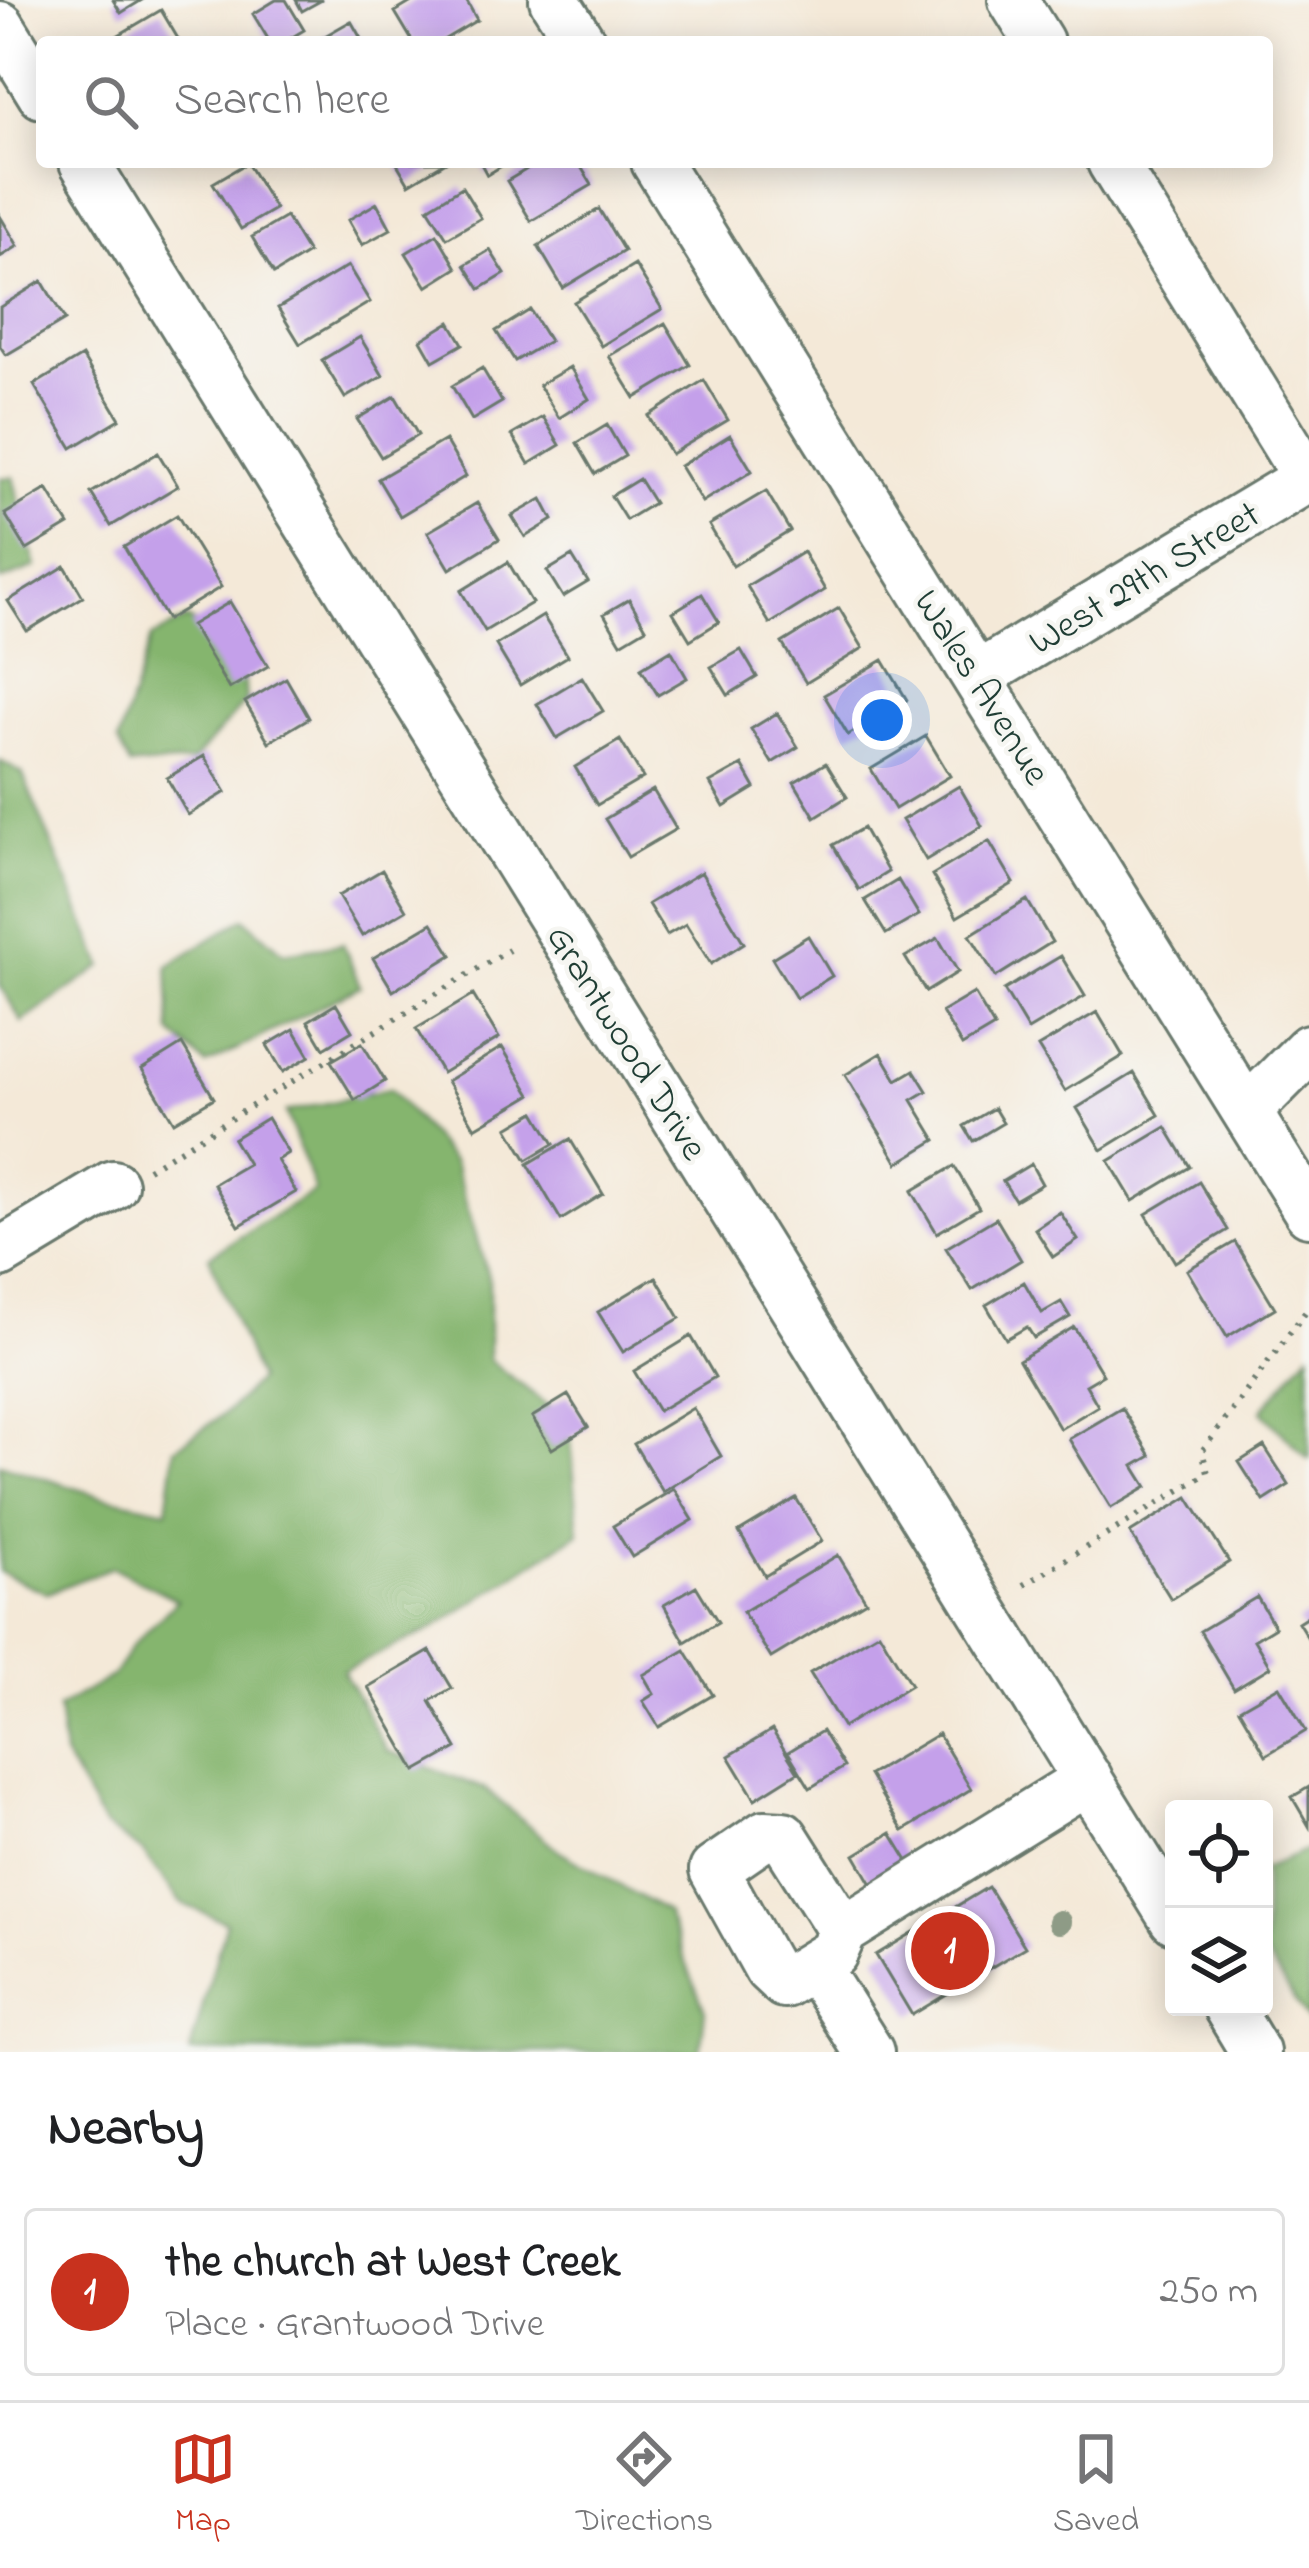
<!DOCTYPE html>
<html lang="en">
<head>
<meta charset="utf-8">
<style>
  body { margin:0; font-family:"Indie Flower",sans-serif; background:#f2f2f2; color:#202124 }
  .controls { position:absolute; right:36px; bottom:36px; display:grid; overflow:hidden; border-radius:12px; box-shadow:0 6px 30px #0003 }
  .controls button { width:108px; height:108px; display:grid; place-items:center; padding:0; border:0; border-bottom:3px solid #e0e0e0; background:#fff; color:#202124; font:60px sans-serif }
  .you { position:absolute; left:882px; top:720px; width:42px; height:42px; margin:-30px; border:9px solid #fff; border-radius:50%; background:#1a73e8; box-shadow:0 0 0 18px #1a73e833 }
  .badge { display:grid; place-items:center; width:78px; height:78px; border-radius:50%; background:#c8321e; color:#fff; font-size:39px; font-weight:700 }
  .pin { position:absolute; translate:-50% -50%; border:6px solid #fff; box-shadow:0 3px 12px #0006 }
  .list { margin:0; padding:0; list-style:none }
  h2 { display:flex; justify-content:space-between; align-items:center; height:156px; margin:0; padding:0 48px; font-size:51px }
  h2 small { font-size:39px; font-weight:400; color:#757577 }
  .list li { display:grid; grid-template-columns:78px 1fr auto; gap:36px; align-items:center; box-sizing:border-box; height:168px; margin:0 24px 24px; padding:0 24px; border:3px solid #e0e0e0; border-radius:12px }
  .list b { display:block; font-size:45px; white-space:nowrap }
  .list p { margin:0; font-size:39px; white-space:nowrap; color:#757577 }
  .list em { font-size:39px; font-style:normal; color:#757577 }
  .icon { flex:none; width:66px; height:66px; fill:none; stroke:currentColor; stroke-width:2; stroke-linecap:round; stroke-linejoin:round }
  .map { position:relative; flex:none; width:1309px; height:2052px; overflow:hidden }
  .search { position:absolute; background:#fff; box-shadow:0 6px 30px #0003; left:36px; right:36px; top:36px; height:132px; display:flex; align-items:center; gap:30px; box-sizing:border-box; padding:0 42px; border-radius:12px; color:#757577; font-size:45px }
  .sheet { height:348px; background:#fff }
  nav { display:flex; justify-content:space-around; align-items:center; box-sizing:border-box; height:168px; border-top:3px solid #e0e0e0; background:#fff; font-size:33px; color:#757577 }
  nav a { display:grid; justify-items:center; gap:6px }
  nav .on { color:#c8321e }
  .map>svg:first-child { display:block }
</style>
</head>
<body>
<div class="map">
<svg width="1309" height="2052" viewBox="0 0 1309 2052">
  <rect width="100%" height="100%" fill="#f6f6f2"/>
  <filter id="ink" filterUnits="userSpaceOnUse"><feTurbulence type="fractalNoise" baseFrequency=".00833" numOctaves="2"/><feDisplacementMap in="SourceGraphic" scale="24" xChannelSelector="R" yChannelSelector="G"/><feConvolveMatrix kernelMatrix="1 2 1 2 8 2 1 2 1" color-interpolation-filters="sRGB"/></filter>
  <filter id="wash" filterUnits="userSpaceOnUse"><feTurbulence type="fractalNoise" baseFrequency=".004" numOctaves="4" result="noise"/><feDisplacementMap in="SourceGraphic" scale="48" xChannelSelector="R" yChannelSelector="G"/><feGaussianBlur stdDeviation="2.7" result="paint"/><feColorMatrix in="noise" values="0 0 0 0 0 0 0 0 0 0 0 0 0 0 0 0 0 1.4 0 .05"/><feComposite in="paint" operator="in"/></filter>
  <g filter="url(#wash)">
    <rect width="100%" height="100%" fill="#f4e9d8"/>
    <path fill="#85b56e" stroke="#527951" stroke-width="3" d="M13 477 36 567 0 581V478Z
      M187 619 242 651 246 701 192 762 130 766 118 742 151 638Z
      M0 761 22 773 103 966 22 1022 0 985Z
      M244 918 284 953 343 944 360 986 206 1065 171 1032 168 966Z
      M390 1089 454 1163 489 1280V1360L569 1422 579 1533 434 1628 343 1671 387 1751 485 1789 558 1850 666 1912 705 2011 700 2052H190L226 1922 181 1903 143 1852 104 1826 64 1756 58 1708 114 1675 132 1646 177 1600 112 1567 47 1593 0 1572V1464L97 1495 167 1510 175 1448 228 1411 258 1380 209 1256 315 1191 286 1112Z
      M1309 1352V1459H1308L1262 1411Z
      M1309 1849V2022L1264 1953V1869Z"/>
    <g id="blocks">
      <path fill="#c4a0ea" d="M113 0H142L121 13Z
        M276 0H286L304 30 284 42H270L253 14Z
        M296 0H322L302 11Z
        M415 0H466L477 20 440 42H413L395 12Z
        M161 10 180 42H121L117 36Z
        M351 21 363 42H326L323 37Z
        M396 162H446L409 184Z
        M480 162H508L487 175Z
        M539 162H578L592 185 531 221 507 181Z
        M247 163 275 209 241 229 213 183Z
        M462 187 481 218 447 238 428 208Z
        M377 203 391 229 362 245 348 220Z
        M599 209 624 251 563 288 538 246Z
        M0 216 18 246 0 257Z
        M286 217 308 253 274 274 252 237Z
        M437 234 457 268 427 287 406 253Z
        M490 250 505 274 480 289 465 265Z
        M635 265 662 309 601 346 574 302Z
        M348 266 370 302 300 344 278 308Z
        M42 281 65 320 6 355 0 346V307Z
        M530 310 549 341 515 361 496 331Z
        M450 322 463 344 433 361 421 340Z
        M665 323 690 365 635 398 609 356Z
        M360 337 383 376 345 398 322 360Z
        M82 356 120 419 72 448 34 385Z
        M570 367 589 399 559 418 539 385Z
        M482 368 502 402 472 420 452 386Z
        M704 380 728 420 671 454 648 416Z
        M395 396 418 435 381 457 357 419Z
        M543 417 560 445 529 464 512 435Z
        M607 425 625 456 595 474 577 443Z
        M730 435 752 471 702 502 680 466Z
        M445 440 466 476 400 516 378 479Z
        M158 453 178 486 111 526 91 493Z
        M639 479 654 503 626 520 611 496Z
        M47 489 69 525 27 550 5 514Z
        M766 491 790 531 733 566 709 525Z
        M542 499 553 520 525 537 512 516Z
        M477 503 499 539 450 569 428 532Z
        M177 515 221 587 167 620 124 547Z
        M803 552 825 590 770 624 747 586Z
        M572 556 588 582 563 597 547 571Z
        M508 562 532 603 485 631 461 591Z
        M65 566 83 597 27 631 8 601Z
        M702 594 719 622 690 640 673 612Z
        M629 599 646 628 621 643 604 614Z
        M230 602 268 666 229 689 191 625Z
        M839 608 863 648 806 683 782 643Z
        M543 616 568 656 520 685 496 645Z
        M671 650 687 678 658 695 641 668Z
        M741 650 757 677 728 695 711 667Z
        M883 660 907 700 848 735 824 695Z
        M582 677 603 711 557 738 537 704Z
        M286 678 309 718 269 742 245 702Z
        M777 713 798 747 772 763 751 729Z
        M926 736 950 776 895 809 871 769Z
        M620 740 643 778 597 805 575 767Z
        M204 756 226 792 188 815 167 778Z
        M826 763 847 797 815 817 794 782Z
        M742 765 755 788 724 807 710 783Z
        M959 786 982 826 926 860 902 820Z
        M653 790 676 829 628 857 605 819Z
        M863 828 888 872 859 890 833 845Z
        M989 841 1014 883 957 917 932 875Z
        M382 870 406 910 362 936 338 896Z
        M701 872 744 943 711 964 686 924 667 935 648 904Z
        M898 880 919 915 886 934 865 900Z
        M1027 900 1052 942 996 977 970 935Z
        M432 923 452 955 393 991 373 958Z
        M808 936 832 976 796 998 772 958Z
        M938 938 958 972 926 992 905 957Z
        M1061 956 1085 996 1028 1030 1004 990Z
        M974 993 994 1027 962 1046 942 1012Z
        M473 995 499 1038 442 1073 416 1029Z
        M336 1004 352 1031 324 1048 308 1021Z
        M1097 1012 1123 1056 1065 1091 1038 1047Z
        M294 1029 310 1056 283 1072 267 1045Z
        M362 1043 385 1081 355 1100 331 1061Z
        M182 1044 214 1098 174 1122 142 1069Z
        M502 1047 531 1095 475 1128 447 1081Z
        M881 1053 897 1080 914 1070 927 1091 912 1100 936 1140 898 1163 845 1075Z
        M1134 1073 1159 1115 1102 1150 1077 1108Z
        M994 1108 1003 1123 973 1141 964 1126Z
        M535 1112 554 1144 527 1160 508 1128Z
        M267 1118 288 1153 277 1160 296 1192 239 1226 214 1184 248 1164 233 1139Z
        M1166 1127 1190 1167 1133 1201 1109 1161Z
        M570 1139 603 1194 561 1220 528 1164Z
        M1031 1164 1042 1184 1015 1200 1003 1181Z
        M954 1166 979 1208 937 1233 912 1191Z
        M1199 1182 1228 1230 1175 1262 1146 1214Z
        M1060 1212 1078 1240 1053 1257 1035 1229Z
        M996 1218 1021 1260 972 1290 946 1248Z
        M1235 1242 1275 1308 1227 1337 1187 1270Z
        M656 1277 680 1318 623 1352 598 1312Z
        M1024 1282 1042 1313 1061 1302 1070 1317 1034 1338 1027 1327 1006 1339 986 1305Z
        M1074 1327 1103 1375 1086 1385 1098 1406 1060 1429 1019 1360Z
        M691 1336 715 1377 658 1411 634 1371Z
        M568 1395 588 1427 552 1449 532 1417Z
        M693 1408 721 1456 663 1492 634 1444Z
        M1122 1408 1151 1456 1134 1466 1147 1487 1111 1508 1069 1439Z
        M1264 1446 1289 1485 1264 1501 1239 1462Z
        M674 1489 693 1520 632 1557 613 1526Z
        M1188 1497 1229 1562 1171 1599 1130 1533Z
        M796 1498 822 1541 765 1576 739 1532Z
        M838 1555 866 1601 771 1658 743 1612Z
        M696 1586 718 1622 685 1642 664 1605Z
        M1257 1597 1275 1627 1254 1640 1270 1667 1234 1689 1200 1631Z
        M1309 1615V1640L1298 1622Z
        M879 1632 911 1685 843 1727 810 1673Z
        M685 1650 713 1695 659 1727 643 1701 654 1694 643 1675Z
        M430 1651 452 1688 430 1701 457 1748 416 1771 368 1687Z
        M1279 1686 1306 1731 1266 1755 1239 1709Z
        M772 1730 798 1772 755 1799 729 1756Z
        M822 1731 844 1767 810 1788 788 1752Z
        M938 1734 971 1789 903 1831 869 1775Z
        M1309 1787V1826L1292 1797Z
        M891 1833 913 1869 876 1891 855 1855Z
        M988 1887 1025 1947 912 2015 876 1955Z"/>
    </g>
  </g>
  <g filter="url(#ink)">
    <use href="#blocks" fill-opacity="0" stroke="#6a796d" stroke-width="3"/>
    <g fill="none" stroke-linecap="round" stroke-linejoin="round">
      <defs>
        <path id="minor" d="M554 0 581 42
          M1013 0 1039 42
          M0 26 42 94
          M84 162 1174 1919
          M656 162 1309 1212
          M1112 162 1309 481
          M978 676 1309 477
          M1247 1111 1309 1049
          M0 1253 113 1185
          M843 1931 783 1836 765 1835 714 1870 769 1969 784 1983 833 1953 843 1931 1088 1779
          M814 1965 869 2052
          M1228 2007 1255 2052"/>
      </defs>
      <use href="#minor" stroke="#6a796d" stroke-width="54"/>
      <path stroke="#6a796d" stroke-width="6" stroke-dasharray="3 9" stroke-linecap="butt" d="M148 1169 509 950
        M1024 1585 1208 1473 1202 1451 1309 1307"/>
      <use href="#minor" stroke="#fff" stroke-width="48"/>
    </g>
    <circle fill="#8e9b86" cx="1059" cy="1922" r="12"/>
  </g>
  <g text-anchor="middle" stroke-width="9" stroke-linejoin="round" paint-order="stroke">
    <g font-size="39" fill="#1f3d34" stroke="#f6f6f2">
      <text transform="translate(1143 576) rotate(-31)" y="14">West 29th Street</text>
      <text transform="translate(984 686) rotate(58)" y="14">Wales Avenue</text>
      <text transform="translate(629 1041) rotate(58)" y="14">Grantwood Drive</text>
    </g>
  </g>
</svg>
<div class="controls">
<button><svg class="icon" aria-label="locate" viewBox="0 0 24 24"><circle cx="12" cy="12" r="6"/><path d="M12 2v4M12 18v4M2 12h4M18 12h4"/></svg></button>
<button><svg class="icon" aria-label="layers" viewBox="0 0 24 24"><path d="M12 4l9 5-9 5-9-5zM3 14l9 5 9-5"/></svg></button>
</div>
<div class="you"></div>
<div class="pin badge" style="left:950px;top:1951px">1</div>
<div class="search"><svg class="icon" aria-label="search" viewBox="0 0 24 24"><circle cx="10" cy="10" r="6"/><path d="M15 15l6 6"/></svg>Search here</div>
</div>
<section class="sheet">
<h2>Nearby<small></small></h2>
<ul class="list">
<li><span class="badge">1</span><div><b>the church at West Creek</b><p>Place · Grantwood Drive</p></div><em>250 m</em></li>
</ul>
</section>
<nav>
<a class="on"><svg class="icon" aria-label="map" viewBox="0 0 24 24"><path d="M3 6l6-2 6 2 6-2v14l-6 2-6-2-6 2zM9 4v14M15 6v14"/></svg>Map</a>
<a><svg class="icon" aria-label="directions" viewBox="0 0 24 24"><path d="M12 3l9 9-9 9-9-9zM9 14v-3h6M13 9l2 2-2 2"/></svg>Directions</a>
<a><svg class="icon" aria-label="saved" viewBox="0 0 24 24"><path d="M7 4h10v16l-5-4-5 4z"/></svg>Saved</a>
</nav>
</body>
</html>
